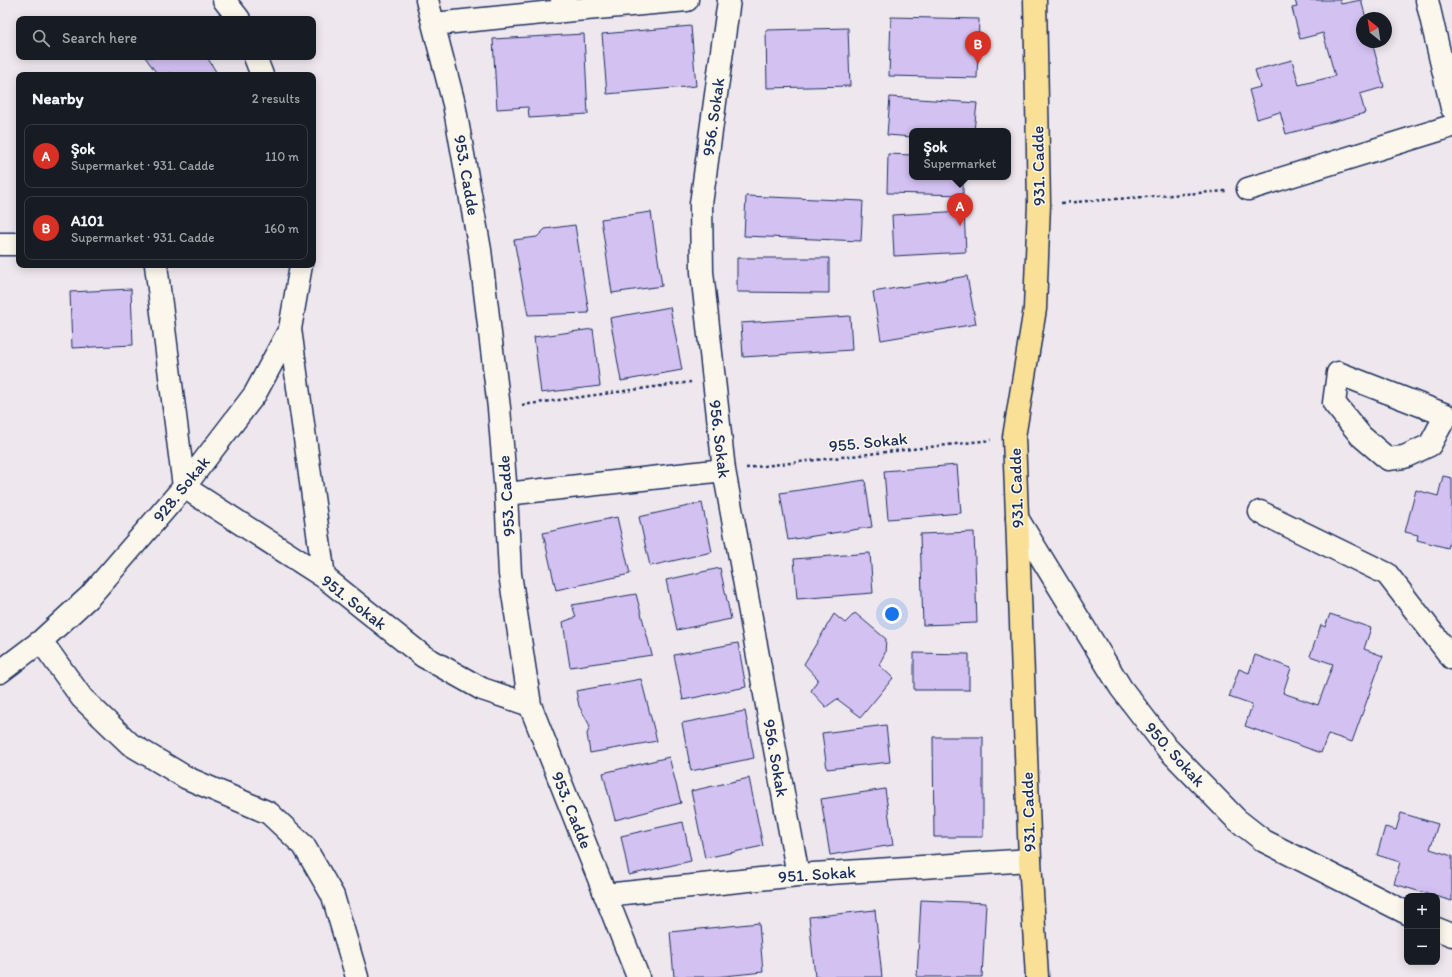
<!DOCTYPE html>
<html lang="en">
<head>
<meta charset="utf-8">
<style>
  body { margin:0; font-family:Itim,sans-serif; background:#20242c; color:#f1f3f6 }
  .controls { position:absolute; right:12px; bottom:12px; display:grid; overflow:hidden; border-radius:8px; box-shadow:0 2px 10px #0003 }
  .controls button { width:36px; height:36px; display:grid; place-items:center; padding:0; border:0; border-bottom:1px solid #363941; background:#171b24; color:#f1f3f6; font:20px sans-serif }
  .compass { position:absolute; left:1356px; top:12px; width:36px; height:36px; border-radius:50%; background:#171b24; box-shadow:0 2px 10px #0003; rotate:330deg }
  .you { position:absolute; left:892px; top:614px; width:14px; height:14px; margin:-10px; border:3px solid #fff; border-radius:50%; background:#1a73e8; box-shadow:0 0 0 6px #1a73e833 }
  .badge { display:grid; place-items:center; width:26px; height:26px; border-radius:50%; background:#d93025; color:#fff; font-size:13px; font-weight:700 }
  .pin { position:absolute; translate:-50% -33px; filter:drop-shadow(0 1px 2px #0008) }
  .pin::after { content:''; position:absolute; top:21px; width:14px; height:12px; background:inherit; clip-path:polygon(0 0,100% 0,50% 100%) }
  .popup { position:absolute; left:909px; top:128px; width:102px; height:52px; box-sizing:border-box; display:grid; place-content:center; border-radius:8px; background:#171b24; filter:drop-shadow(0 1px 3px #0005); font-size:13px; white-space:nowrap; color:#9ea1a6 }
  .popup b { font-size:15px; color:#f1f3f6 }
  .popup::after { content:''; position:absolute; left:50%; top:100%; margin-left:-8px; border:8px solid transparent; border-top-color:#171b24 }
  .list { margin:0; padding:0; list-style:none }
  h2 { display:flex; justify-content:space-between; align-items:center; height:52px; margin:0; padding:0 16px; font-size:17px }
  h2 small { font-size:13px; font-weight:400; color:#9ea1a6 }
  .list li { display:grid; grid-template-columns:26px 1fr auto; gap:12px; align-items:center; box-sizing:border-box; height:64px; margin:0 8px 8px; padding:0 8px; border:1px solid #363941; border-radius:8px }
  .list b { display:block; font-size:15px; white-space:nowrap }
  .list p { margin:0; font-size:13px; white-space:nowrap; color:#9ea1a6 }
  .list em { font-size:13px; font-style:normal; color:#9ea1a6 }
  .icon { flex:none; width:22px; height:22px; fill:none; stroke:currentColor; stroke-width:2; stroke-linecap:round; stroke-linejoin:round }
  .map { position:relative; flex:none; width:1452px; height:977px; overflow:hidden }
  .search { position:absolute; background:#171b24; box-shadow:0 2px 10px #0003; left:16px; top:16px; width:300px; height:44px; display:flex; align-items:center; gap:10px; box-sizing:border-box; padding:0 14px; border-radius:8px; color:#9ea1a6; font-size:15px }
  .panel { position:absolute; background:#171b24; box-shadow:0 2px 10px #0003; left:16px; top:72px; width:300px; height:196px; border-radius:8px }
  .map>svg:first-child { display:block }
</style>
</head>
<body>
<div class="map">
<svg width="1452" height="977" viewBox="0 0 1452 977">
  <rect width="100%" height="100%" fill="#efe7ee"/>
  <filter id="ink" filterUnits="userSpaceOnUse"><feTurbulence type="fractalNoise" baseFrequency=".025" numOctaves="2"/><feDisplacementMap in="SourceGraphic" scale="8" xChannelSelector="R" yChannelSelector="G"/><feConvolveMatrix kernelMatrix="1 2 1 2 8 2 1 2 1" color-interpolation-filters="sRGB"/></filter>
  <g filter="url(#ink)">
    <path fill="#d3c1f2" stroke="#1b2f5e" d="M1295 0H1340L1341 4 1361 0 1366 18H1362V42H1372L1384 87 1360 94 1365 113 1286 134 1280 112 1257 119 1249 90 1260 87 1255 70 1292 60 1299 85 1335 76 1323 33 1300 39 1292 8 1297 7Z
      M891 17 979 19 977 78 889 76Z
      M691 26 696 86 607 94 602 34Z
      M848 28 850 86 767 88 766 30Z
      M584 34 588 114 529 118 528 107 497 109 493 39Z
      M145 57H207L218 75H172L170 72 167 75H158Z
      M890 97 977 103 974 131H912V137L887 135Z
      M888 154 912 155V177H963V195L887 193Z
      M746 196 863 201 861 241 744 236Z
      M964 211 966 252 894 256 892 215Z
      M651 212 662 286 612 293 601 219Z
      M575 225 589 313 528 315 514 240 537 237 545 229Z
      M737 258H829V293L737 292Z
      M967 276 976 324 881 340 873 292Z
      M131 289 133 345 72 348 70 292Z
      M670 307 682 370 621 381 610 318Z
      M850 316 852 350 743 357 741 323Z
      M593 329 600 386 541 393 534 337Z
      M957 465 961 513 888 519 884 471Z
      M1443 476 1452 478V535L1448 548 1417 540 1418 535 1405 532 1416 490 1438 496Z
      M865 480 872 527 788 540 780 493Z
      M702 503 712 552 650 566 639 517Z
      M617 517 630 574 556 590 543 533Z
      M974 532 977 623 923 625 920 534Z
      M870 553 873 593 797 599 794 559Z
      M720 568 731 619 677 630 666 580Z
      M636 594 652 655 570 667 563 622 576 617 572 605Z
      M855 613 886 639 885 653 879 665 893 678 861 717 837 699 826 707 811 691 818 679 804 664 834 614 845 623Z
      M1330 614 1371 628 1364 649 1383 656 1352 742 1328 734 1321 753 1245 726 1252 705 1229 697 1239 669 1249 673 1255 655 1291 668 1283 693 1318 705 1333 664 1310 656 1321 625 1325 627Z
      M738 643 746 687 683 700 674 655Z
      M914 653 969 654V690H914Z
      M641 679 657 741 590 753 587 734 590 726 579 706 576 691Z
      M745 711 754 758 691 771 682 723Z
      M886 725 890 762 827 769 822 733Z
      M933 737H983V837H934Z
      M669 757 681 803 615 820 603 773Z
      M749 778 763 846 705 858 691 791Z
      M885 789 893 845 830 855 821 799Z
      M1401 813 1438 824 1430 849 1452 856V901L1394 884 1400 862 1377 855 1385 827 1396 830Z
      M683 822 691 861 629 875 621 836Z
      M921 900 986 903 982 977H917Z
      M875 910 882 977H815L809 917Z
      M759 923 763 972 715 977H674L670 932Z"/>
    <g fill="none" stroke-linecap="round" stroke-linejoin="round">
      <defs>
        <path id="minor" d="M224 0 239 19
          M427 0 454 104 480 250 499 408 506 494 510 574 530 705 638 977
          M562 0 563 11 687 0
          M729 0 701 204 702 272 724 470 798 875
          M1427 0 1452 108
          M434 24 563 11
          M255 57 262 75
          M1248 189 1452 126
          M0 244H19
          M156 265 184 487 324 577 423 656 482 689 530 705
          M290 329 324 577
          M1338 373 1446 415 1430 445 1404 457 1388 459 1361 436 1334 403Z
          M506 494 724 470
          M1260 512 1387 574 1452 658
          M1017 518 1121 688 1167 748 1236 819 1264 841 1407 913
          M41 641 82 698 130 744 187 778 269 813 304 846 333 896 357 977
          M0 672 41 641 90 596 184 487 255 394 290 329 301 265
          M605 895 798 875 1030 860
          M1437 929 1452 935"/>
        <path id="major" d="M1035 0 1039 204 1035 309 1014 437 1030 860 1037 977"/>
      </defs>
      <use href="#minor" stroke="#1b2f5e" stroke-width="25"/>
      <use href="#major" stroke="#1b2f5e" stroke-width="25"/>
      <path stroke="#1b2f5e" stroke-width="2.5" stroke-dasharray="3 3" stroke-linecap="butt" d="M1061 203 1226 191
        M522 405 691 382
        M746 468 991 440"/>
      <use href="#minor" stroke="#fbf7ec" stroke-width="22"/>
      <use href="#major" stroke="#fadf96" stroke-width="22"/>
    </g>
  </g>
  <g text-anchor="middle" stroke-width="3" stroke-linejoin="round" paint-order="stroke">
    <g font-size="17" fill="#1b2f5e" stroke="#fbf7ec">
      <text transform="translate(713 117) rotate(-82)" y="6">956. Sokak</text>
      <text transform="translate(1038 166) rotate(-91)" y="6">931. Cadde</text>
      <text transform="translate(467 175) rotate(80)" y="6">953. Cadde</text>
      <text transform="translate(720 439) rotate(83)" y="6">956. Sokak</text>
      <text transform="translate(868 442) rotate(-6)" y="6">955. Sokak</text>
      <text transform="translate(1016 488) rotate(-92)" y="6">931. Cadde</text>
      <text transform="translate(181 489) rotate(-51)" y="6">928. Sokak</text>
      <text transform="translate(506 496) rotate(-94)" y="6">953. Cadde</text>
      <text transform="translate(354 602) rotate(38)" y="6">951. Sokak</text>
      <text transform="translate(1175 754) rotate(48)" y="6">950. Sokak</text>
      <text transform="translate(776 758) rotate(80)" y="6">956. Sokak</text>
      <text transform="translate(572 810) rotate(68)" y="6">953. Cadde</text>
      <text transform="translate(1028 812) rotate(-92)" y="6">931. Cadde</text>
      <text transform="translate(817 874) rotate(-4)" y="6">951. Sokak</text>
    </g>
  </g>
</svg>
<div class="controls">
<button>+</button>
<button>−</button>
</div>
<svg class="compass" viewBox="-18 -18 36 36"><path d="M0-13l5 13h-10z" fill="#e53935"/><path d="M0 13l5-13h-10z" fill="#9ea1a6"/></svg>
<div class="you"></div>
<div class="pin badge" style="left:960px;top:226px">A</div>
<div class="popup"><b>Şok</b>Supermarket</div>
<div class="pin badge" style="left:978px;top:64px">B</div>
<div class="search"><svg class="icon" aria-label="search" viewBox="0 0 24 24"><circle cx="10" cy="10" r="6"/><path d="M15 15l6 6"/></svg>Search here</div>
<section class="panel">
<h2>Nearby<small>2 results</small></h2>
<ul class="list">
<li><span class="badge">A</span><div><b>Şok</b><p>Supermarket · 931. Cadde</p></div><em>110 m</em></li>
<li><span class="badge">B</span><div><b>A101</b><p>Supermarket · 931. Cadde</p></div><em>160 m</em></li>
</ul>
</section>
</div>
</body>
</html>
